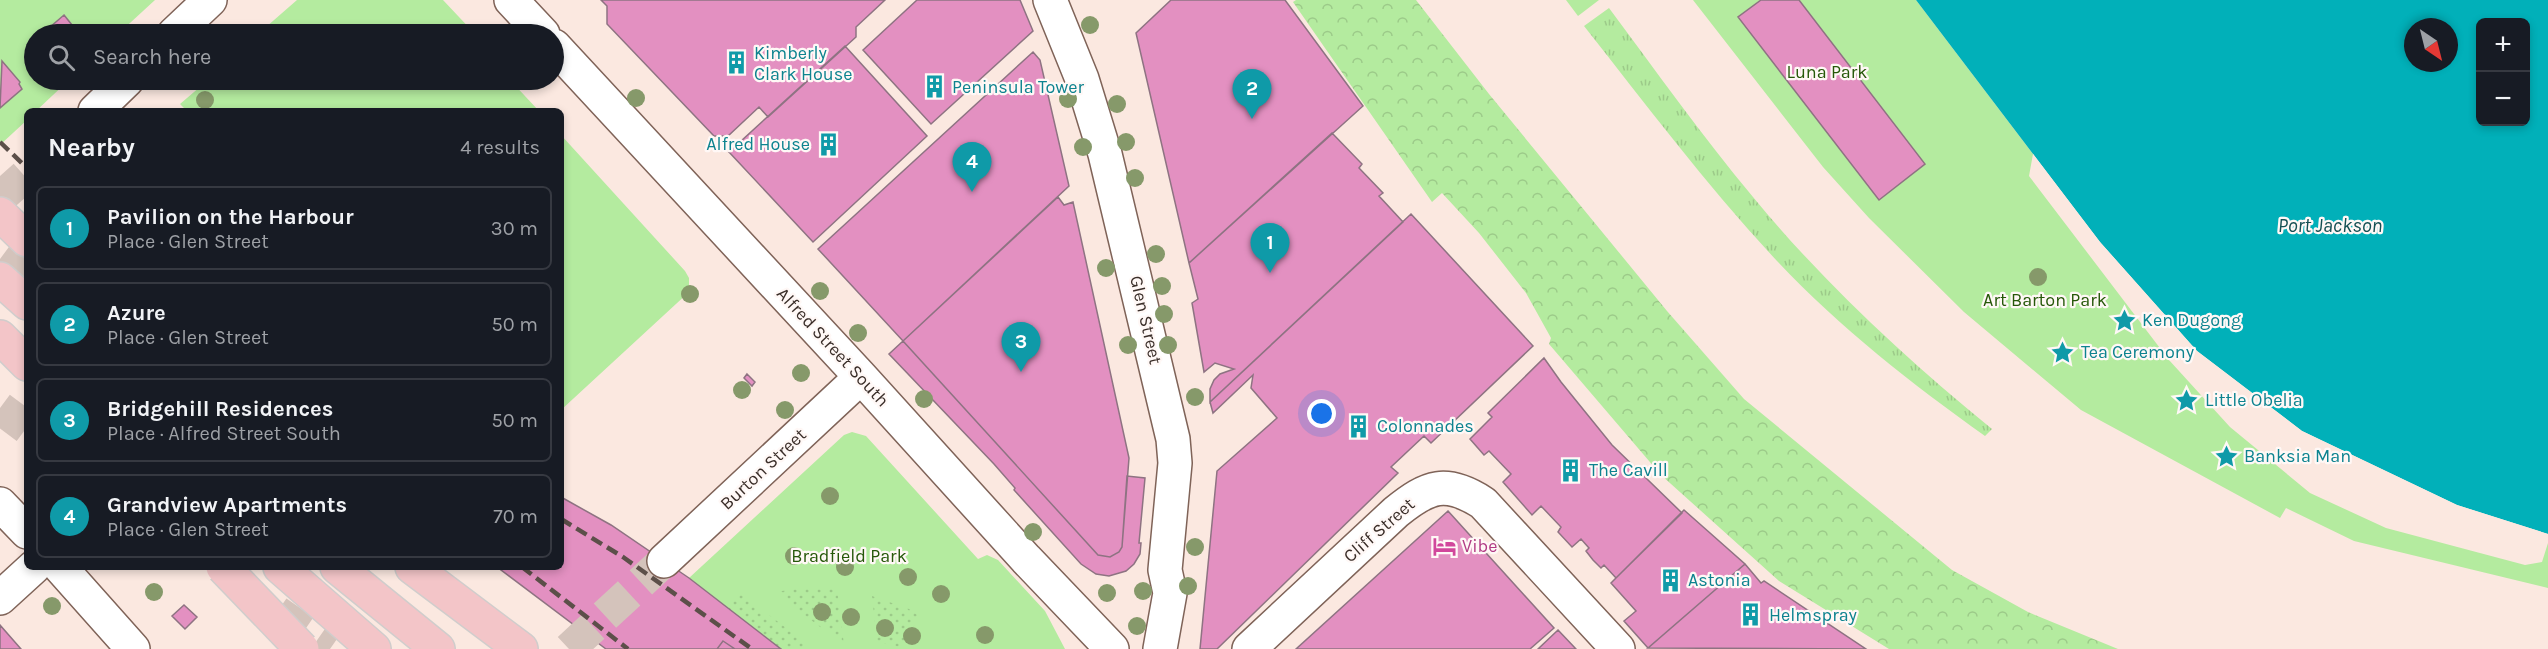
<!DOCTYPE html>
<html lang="en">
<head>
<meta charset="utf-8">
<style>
  body { margin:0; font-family:Karla,sans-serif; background:#242831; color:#f1f3f6 }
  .controls { position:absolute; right:18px; top:18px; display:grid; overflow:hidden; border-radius:9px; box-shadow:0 3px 9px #0003 }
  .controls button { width:54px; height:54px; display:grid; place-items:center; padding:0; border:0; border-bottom:2px solid #363941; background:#171b24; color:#f1f3f6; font:30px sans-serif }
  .compass { position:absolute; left:2404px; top:18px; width:54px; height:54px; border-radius:50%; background:#171b24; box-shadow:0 3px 9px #0003; rotate:145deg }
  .you { position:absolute; left:1322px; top:414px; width:21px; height:21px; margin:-15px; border:4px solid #fff; border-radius:50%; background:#1a73e8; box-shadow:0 0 0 9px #1a73e833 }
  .badge { display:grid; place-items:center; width:39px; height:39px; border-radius:50%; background:#0b8043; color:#fff; font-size:20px; font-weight:700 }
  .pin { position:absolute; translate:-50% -50px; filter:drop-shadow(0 2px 3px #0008) }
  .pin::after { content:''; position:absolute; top:32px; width:21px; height:18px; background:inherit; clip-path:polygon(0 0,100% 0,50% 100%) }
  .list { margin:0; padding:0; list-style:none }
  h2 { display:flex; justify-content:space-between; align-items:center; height:78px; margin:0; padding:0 24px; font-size:26px }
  h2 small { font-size:20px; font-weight:400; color:#9ea1a6 }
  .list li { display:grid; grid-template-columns:39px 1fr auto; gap:18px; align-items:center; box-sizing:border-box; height:84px; margin:0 12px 12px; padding:0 12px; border:2px solid #363941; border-radius:9px }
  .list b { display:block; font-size:22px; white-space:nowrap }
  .list p { margin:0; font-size:20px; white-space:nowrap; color:#9ea1a6 }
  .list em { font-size:20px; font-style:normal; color:#9ea1a6 }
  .icon { flex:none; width:33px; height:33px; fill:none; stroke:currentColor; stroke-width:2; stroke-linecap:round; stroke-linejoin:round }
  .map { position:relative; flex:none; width:2548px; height:649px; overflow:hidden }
  .search { position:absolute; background:#171b24; box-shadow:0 3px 9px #0003; left:24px; top:24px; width:540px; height:66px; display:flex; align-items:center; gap:15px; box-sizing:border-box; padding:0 21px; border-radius:33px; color:#9ea1a6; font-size:22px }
  .panel { position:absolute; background:#171b24; box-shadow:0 3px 9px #0003; left:24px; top:108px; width:540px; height:462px; border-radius:9px }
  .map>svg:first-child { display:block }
</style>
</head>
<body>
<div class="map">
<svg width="2548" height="649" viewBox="0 0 2548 649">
  <defs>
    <pattern id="grass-tufts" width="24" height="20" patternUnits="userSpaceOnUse" patternTransform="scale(1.5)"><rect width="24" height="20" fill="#b4eb9f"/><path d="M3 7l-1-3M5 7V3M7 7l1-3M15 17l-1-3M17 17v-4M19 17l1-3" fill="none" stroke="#9cca89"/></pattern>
    <pattern id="forest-crowns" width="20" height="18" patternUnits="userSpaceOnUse" patternTransform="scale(1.5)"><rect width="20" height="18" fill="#b4eb9f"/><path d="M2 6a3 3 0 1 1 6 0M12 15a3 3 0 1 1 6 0" fill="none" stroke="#9cca89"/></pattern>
    <pattern id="garden-dots" width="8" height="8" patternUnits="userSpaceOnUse" patternTransform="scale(1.5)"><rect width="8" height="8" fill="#b4eb9f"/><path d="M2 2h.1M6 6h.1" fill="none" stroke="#9cca89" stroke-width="1.8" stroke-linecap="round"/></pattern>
  </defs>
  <rect width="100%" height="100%" fill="#fbe8e0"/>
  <path fill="url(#grass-tufts)" d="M1609 8C1656 71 1702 136 1753 197 1823 282 1906 359 1992 429L1985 436C1912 384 1839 327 1777 261 1708 187 1647 106 1584 26Z"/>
  <path fill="url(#forest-crowns)" d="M1296 0H1416L1489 94 1667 311 1744 399 1952 570 2028 612 2118 649H1889L1779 581 1661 475 1549 344 1551 338 1526 293 1479 233 1442 193 1432 202 1293 2Z"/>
  <path fill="#b4eb9f" d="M0 0H155L118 34H34V80H69L36 111H27V120L0 145Z
    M297 0H443L475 34H258Z
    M1566 0H1599L1578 16Z
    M1693 0H1916L2033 154 2029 176 2169 360 2230 427 2310 493 2386 528 2525 565 2542 562 2548 543V588L2354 541 2286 508 2280 518 2081 410 1964 312 1869 218 1823 167Z
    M208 80H510L539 111H187L180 104Z
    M561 135 685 271 689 278V292L561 410Z
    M852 432 866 436 978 559 987 555 998 560 1045 611 1065 649H781L689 578 844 435Z"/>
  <path fill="url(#garden-dots)" d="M813 587 837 589 844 645 774 592Z
    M740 593 814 649H781L728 609Z
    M872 596 909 609 920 617 900 647 877 642Z"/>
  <path fill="#01b0b9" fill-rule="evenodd" d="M1916 0H2548V534L2457 505 2302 431 2197 351 2100 242ZM2480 22H2526V122H2480ZM2413 27H2449V63H2413Z"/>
  <path fill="#fbe8e0" d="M2033 154 2100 242 2197 351 2302 431 2457 505 2548 534V537L2455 507 2300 434 2195 353 2098 244 2033 157Z"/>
  <path fill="#e390c1" stroke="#8e7382" stroke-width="1.5" d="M601 0H885L856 27V37L768 117 759 107 728 136H714L607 24V6Z
    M917 0H1020L1033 31 931 124 863 50Z
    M1171 0H1285L1363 106 1189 263 1136 33Z
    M1761 0H1799L1925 164 1879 200 1738 17Z
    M64 15 72 25 61 34H42Z
    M845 46 927 136 813 242 729 152Z
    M1033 52 1040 60 1069 186 903 341 818 249Z
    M2 61 20 82 19 84 22 89 0 108Z
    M1332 133 1362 164 1359 168 1383 193 1379 196 1403 222 1210 402V389L1214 380 1220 374 1234 369 1215 363 1204 372 1192 303 1198 299 1189 263Z
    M1058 197 1064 205 1073 202 1129 458 1122 547 1119 552 1110 557 1098 555 903 341Z
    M1411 214 1533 346 1431 443 1424 436 1391 467 1398 473 1217 649H1200L1217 471 1277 418 1251 388 1253 375 1213 413 1210 402Z
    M903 341 1098 555 1110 557 1119 552 1122 547 1127 476 1145 478 1139 543H1141L1140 554 1134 564 1126 571 1109 576 1096 574 1081 564 1014 490 1015 488 994 464 889 354Z
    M1544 358 1561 382 1612 445 1682 513 1616 578 1604 565 1601 568 1593 560 1586 551 1589 548 1581 539 1572 547 1558 532 1561 527 1541 506 1532 515 1503 482 1511 474 1489 451 1484 455 1470 439 1492 417 1488 413Z
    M747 374 755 382 752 386 744 378Z
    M561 497 611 525 689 578 781 649H606L497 567H561Z
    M1684 510 1745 564 1648 648 1624 621 1636 611 1611 583Z
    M1448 511 1554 628 1530 649H1296Z
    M1745 564 1761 583 1764 581 1866 649 1648 648Z
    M184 605 197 617 185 629 172 616Z
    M0 625 21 649H0Z
    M1558 630 1576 649H1538Z
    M723 641 735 649H717Z"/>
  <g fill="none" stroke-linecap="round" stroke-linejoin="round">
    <path stroke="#d4c3bb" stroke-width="33" stroke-dasharray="33 16" stroke-linecap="butt" d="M0 198 27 174
      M569 649 664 561"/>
    <path stroke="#d4c3bb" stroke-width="33" stroke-dasharray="33 16" stroke-linecap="butt" d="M0 259 27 279
      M0 408 27 428
      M277 612 330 649"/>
    <defs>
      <path id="minor" d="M511 0 543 34
        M1050 0 1082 79 1105 154 1173 439 1175 463 1165 570 1170 593 1160 649
        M174 34 210 0
        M554 46 861 377 1026 559 1112 649
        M95 111 127 80
        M0 504 27 532
        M664 561 861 377
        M60 567 133 649
        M0 598 34 567
        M1249 649 1396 512C1428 486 1446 479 1483 503L1618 649"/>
      <path id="highway" d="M0 214 27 240
        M0 279 27 303
        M0 337 27 364
        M280 567 374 649
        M337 567 438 649
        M412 567 521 649"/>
    </defs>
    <use href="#minor" stroke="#7f6358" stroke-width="36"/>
    <use href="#highway" stroke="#d0cdcc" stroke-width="36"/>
    <use href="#minor" stroke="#fff" stroke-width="33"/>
    <use href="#highway" stroke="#f3c5c8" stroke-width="33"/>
    <path stroke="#5c4f49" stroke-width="4.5" stroke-dasharray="12 6" stroke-linecap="butt" d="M0 142 27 168
      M561 519 623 557 752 649
      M522 567 628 649"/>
    <defs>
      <path id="highway-bridge" d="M223 567 302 649"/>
    </defs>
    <use href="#highway-bridge" stroke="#d0cdcc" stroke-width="36" stroke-linecap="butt"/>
    <use href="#highway-bridge" stroke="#f3c5c8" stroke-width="33"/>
  </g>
  <g fill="#86996a">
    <circle cx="1090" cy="25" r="9"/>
    <circle cx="636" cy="98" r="9"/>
    <circle cx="1068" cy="99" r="9"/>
    <circle cx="205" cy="100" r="9"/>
    <circle cx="1117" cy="104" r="9"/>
    <circle cx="1126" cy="142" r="9"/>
    <circle cx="1083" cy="147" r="9"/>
    <circle cx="1135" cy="178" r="9"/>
    <circle cx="1156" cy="254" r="9"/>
    <circle cx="1106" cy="268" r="9"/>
    <circle cx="2038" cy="277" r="9"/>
    <circle cx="1162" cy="286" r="9"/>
    <circle cx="820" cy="291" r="9"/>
    <circle cx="690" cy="294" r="9"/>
    <circle cx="1164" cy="314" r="9"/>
    <circle cx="858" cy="333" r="9"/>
    <circle cx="1128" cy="345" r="9"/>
    <circle cx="1168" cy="345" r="9"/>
    <circle cx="801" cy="373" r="9"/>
    <circle cx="742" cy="390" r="9"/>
    <circle cx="1195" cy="397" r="9"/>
    <circle cx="924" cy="399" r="9"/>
    <circle cx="785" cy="410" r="9"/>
    <circle cx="830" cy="496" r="9"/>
    <circle cx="1033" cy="532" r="9"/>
    <circle cx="1195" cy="547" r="9"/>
    <circle cx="794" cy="556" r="9"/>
    <circle cx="845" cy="567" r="9"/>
    <circle cx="908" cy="577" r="9"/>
    <circle cx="1188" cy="586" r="9"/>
    <circle cx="1143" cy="591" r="9"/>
    <circle cx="154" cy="592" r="9"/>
    <circle cx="1107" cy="593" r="9"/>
    <circle cx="941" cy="594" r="9"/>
    <circle cx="52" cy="606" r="9"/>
    <circle cx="822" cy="612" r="9"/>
    <circle cx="851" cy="617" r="9"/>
    <circle cx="1137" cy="626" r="9"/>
    <circle cx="885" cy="628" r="9"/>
    <circle cx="985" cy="635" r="9"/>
    <circle cx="912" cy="636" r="9"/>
  </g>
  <defs>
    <symbol id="building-bare" viewBox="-9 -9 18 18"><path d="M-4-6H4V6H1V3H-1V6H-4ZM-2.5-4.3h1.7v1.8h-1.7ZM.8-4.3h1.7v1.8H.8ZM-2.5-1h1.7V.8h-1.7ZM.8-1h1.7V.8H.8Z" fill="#0f9aa8" stroke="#fff8f6" stroke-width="2.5" paint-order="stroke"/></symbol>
    <symbol id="sight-bare" viewBox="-9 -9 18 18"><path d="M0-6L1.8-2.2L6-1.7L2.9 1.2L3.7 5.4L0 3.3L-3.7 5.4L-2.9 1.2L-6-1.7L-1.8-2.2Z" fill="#0f9aa8" stroke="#fff8f6" stroke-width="2.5" paint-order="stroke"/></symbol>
    <symbol id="hotel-bare" viewBox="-9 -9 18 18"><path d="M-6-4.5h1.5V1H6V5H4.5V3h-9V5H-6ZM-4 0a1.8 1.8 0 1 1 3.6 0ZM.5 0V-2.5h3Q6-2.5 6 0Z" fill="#d1479c" stroke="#fff8f6" stroke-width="2.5" paint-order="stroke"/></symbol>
  </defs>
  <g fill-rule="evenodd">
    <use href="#building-bare" x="720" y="46" width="33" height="33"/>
    <use href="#building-bare" x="918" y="70" width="33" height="33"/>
    <use href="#building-bare" x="812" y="128" width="33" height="33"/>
    <use href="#sight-bare" x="2108" y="304" width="33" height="33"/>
    <use href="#sight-bare" x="2046" y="336" width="33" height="33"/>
    <use href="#sight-bare" x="2170" y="384" width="33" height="33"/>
    <use href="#building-bare" x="1342" y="410" width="33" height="33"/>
    <use href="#sight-bare" x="2210" y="440" width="33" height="33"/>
    <use href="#building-bare" x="1554" y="454" width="33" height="33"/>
    <use href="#hotel-bare" x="1428" y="530" width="33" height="33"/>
    <use href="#building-bare" x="1654" y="564" width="33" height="33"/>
    <use href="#building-bare" x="1734" y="598" width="33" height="33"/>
  </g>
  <g text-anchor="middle" stroke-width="4.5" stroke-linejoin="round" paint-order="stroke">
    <g font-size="18" fill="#0d838f" stroke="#fff8f6" text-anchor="start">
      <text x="754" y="59">Kimberly<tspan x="754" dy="21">Clark House</tspan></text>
      <text x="952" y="93">Peninsula Tower</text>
      <text x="810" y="150" text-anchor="end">Alfred House</text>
      <text x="2142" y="326">Ken Dugong</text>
      <text x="2081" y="358">Tea Ceremony</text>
      <text x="2205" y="406">Little Obelia</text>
      <text x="1377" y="432">Colonnades</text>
      <text x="2244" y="462">Banksia Man</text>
      <text x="1589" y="476">The Cavill</text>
      <text x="1688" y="586">Astonia</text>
      <text x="1769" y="621">Helmspray</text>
    </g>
    <g font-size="18" fill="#265809" stroke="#fff8f6">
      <text x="1827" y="78">Luna Park</text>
      <text x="2045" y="306">Art Barton Park</text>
      <text x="849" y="562">Bradfield Park</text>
    </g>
    <g font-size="18" fill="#3a2e29" stroke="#fff8f6">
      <text transform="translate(1146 320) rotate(77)" y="6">Glen Street</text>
      <text transform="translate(833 347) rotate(47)" y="6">Alfred Street South</text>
      <text transform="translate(763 469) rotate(-43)" y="6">Burton Street</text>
      <text transform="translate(1379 530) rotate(-41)" y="6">Cliff Street</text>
    </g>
    <g font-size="18" fill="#b23c85" stroke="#fff8f6" text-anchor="start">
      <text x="1462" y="552">Vibe</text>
    </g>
    <g font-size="20" font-style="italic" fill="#144f53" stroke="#fff8f6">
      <text x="2330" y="232">Port Jackson</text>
    </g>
  </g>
</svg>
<div class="controls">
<button>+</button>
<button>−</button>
</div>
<svg class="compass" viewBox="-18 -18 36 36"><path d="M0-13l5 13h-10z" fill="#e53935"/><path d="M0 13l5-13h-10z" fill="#9ea1a6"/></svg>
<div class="you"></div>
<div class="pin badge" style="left:1270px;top:273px;background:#0f9aa8">1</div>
<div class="pin badge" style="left:1252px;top:119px;background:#0f9aa8">2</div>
<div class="pin badge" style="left:1021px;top:372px;background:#0f9aa8">3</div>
<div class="pin badge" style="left:972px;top:192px;background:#0f9aa8">4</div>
<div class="search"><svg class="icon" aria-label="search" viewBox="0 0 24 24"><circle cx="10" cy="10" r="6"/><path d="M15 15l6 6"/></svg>Search here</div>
<section class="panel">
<h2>Nearby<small>4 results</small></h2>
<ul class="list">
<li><span class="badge" style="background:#0f9aa8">1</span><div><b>Pavilion on the Harbour</b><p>Place · Glen Street</p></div><em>30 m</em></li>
<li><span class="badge" style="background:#0f9aa8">2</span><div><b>Azure</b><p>Place · Glen Street</p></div><em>50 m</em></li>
<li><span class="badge" style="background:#0f9aa8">3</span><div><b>Bridgehill Residences</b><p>Place · Alfred Street South</p></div><em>50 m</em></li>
<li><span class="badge" style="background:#0f9aa8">4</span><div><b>Grandview Apartments</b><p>Place · Glen Street</p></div><em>70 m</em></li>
</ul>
</section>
</div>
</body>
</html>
